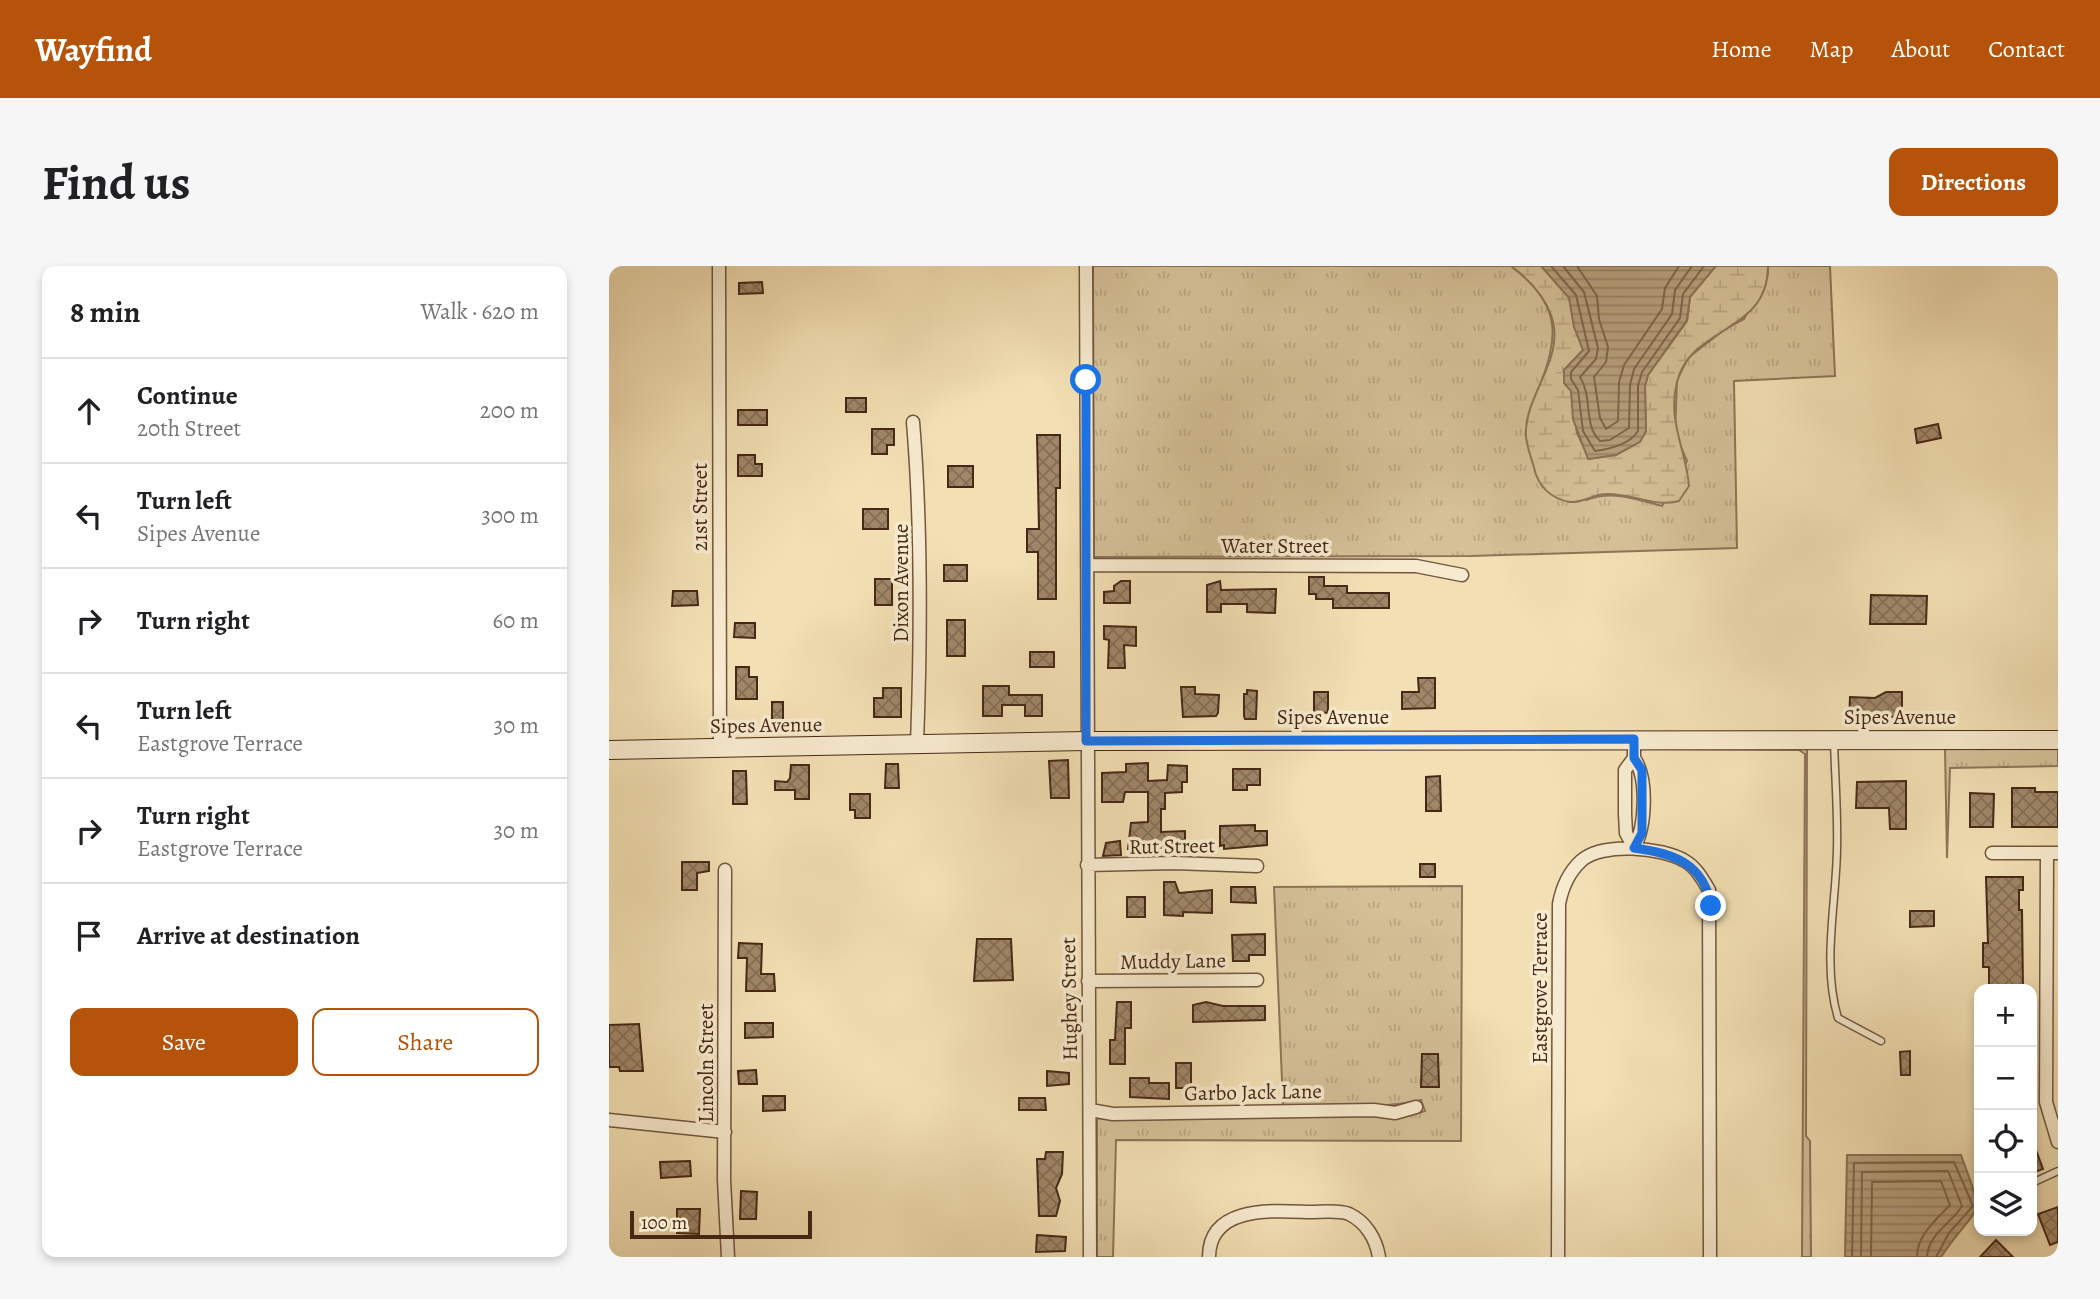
<!DOCTYPE html>
<html lang="en">
<head>
<meta charset="utf-8">
<style>
  body { margin:0; font-family:Alegreya,serif; background:#f6f6f6; color:#202124 }
  .controls { position:absolute; right:21px; bottom:21px; display:grid; overflow:hidden; border-radius:14px; box-shadow:0 4px 10px #0003 }
  .controls button { width:63px; height:63px; display:grid; place-items:center; padding:0; border:0; border-bottom:2px solid #e0e0e0; background:#fff; color:#202124; font:35px sans-serif }
  .scale { position:absolute; left:21px; bottom:18px; width:182px; box-sizing:border-box; padding-left:7px; border:4px solid #472816; border-top:0; font-size:19px; line-height:24px; white-space:nowrap; color:#472816; -webkit-text-stroke:5px #f7eace; paint-order:stroke }
  .stop { position:absolute; width:21px; height:21px; margin:-16px; border:5px solid #1a73e8; border-radius:50%; background:#fff }
  .stop.end { background:#1a73e8; border-color:#fff; box-shadow:0 2px 7px #0008 }
  .list { margin:0; padding:0; list-style:none }
  h2 { display:flex; justify-content:space-between; align-items:center; height:91px; margin:0; padding:0 28px; font-size:30px }
  h2 small { font-size:23px; font-weight:400; color:#757577 }
  .list li { display:grid; grid-template-columns:46px 1fr auto; gap:21px; align-items:center; box-sizing:border-box; height:105px; padding:0 28px; border-top:2px solid #e0e0e0 }
  .list b { display:block; font-size:26px; white-space:nowrap }
  .list p { margin:0; font-size:23px; white-space:nowrap; color:#757577 }
  .list em { font-size:23px; font-style:normal; color:#757577 }
  .actions { display:flex; gap:14px; padding:21px 28px }
  .actions a { flex:1; padding:16px 0; border:2px solid #b45309; border-radius:14px; text-align:center; font-size:24px; color:#b45309 }
  .actions .main { background:#b45309; color:#fff }
  .icon { flex:none; width:38px; height:38px; fill:none; stroke:currentColor; stroke-width:2; stroke-linecap:round; stroke-linejoin:round }
  .map { position:relative; flex:none; width:1449px; height:991px; overflow:hidden; border-radius:14px }
  header { display:flex; align-items:center; gap:42px; box-sizing:border-box; height:98px; padding:0 35px; background:#b45309; color:#fff }
  header strong { font-size:33px }
  nav { display:flex; gap:38px; margin-inline-start:auto; font-size:24px }
  .intro { display:flex; align-items:center; justify-content:space-between; box-sizing:border-box; height:168px; padding:0 42px }
  h1 { margin:0; font-size:49px }
  .button { padding:18px 32px; border-radius:14px; background:#b45309; color:#fff; font-size:24px; font-weight:700 }
  main { display:flex; gap:42px; padding:0 42px }
  aside { flex:1; background:#fff; border-radius:14px; box-shadow:0 4px 10px #0003 }
  .map>svg:first-child { display:block }
</style>
</head>
<body>
<header>
<strong>Wayfind</strong>
<nav><a>Home</a><a>Map</a><a>About</a><a>Contact</a></nav>
</header>
<div class="intro"><h1>Find us</h1><a class="button">Directions</a></div>
<main>
<aside>
<h2>8 min<small>Walk · 620 m</small></h2>
<ul class="list">
<li><svg class="icon" aria-label="ahead" viewBox="0 0 24 24"><path d="M12 20V5M6 11l6-6 6 6"/></svg><div><b>Continue</b><p>20th Street</p></div><em>200 m</em></li>
<li><svg class="icon" aria-label="left" viewBox="0 0 24 24"><path d="M17 20v-9H6M10 6l-5 5 5 5"/></svg><div><b>Turn left</b><p>Sipes Avenue</p></div><em>300 m</em></li>
<li><svg class="icon" aria-label="right" viewBox="0 0 24 24"><path d="M7 20v-9h11M14 6l5 5-5 5"/></svg><div><b>Turn right</b></div><em>60 m</em></li>
<li><svg class="icon" aria-label="left" viewBox="0 0 24 24"><path d="M17 20v-9H6M10 6l-5 5 5 5"/></svg><div><b>Turn left</b><p>Eastgrove Terrace</p></div><em>30 m</em></li>
<li><svg class="icon" aria-label="right" viewBox="0 0 24 24"><path d="M7 20v-9h11M14 6l5 5-5 5"/></svg><div><b>Turn right</b><p>Eastgrove Terrace</p></div><em>30 m</em></li>
<li><svg class="icon" aria-label="arrive" viewBox="0 0 24 24"><path d="M6 21V4h12l-3 4 3 4H6"/></svg><div><b>Arrive at destination</b></div></li>
</ul>
<div class="actions"><a class="main">Save</a><a>Share</a></div>
</aside>
<div class="map">
<svg width="1449" height="991" viewBox="0 0 1449 991">
  <defs>
    <pattern id="grass-tufts" width="24" height="20" patternUnits="userSpaceOnUse" patternTransform="scale(1.75)"><rect width="24" height="20" fill="#d5c098"/><path d="M3 7l-1-3M5 7V3M7 7l1-3M15 17l-1-3M17 17v-4M19 17l1-3" fill="none" stroke="#b8a582"/></pattern>
    <pattern id="wetland-marsh" width="20" height="14" patternUnits="userSpaceOnUse" patternTransform="scale(1.75)"><rect width="20" height="14" fill="#d5c098"/><path d="M1 5h8M5 5V1M11 12h8M15 12V8" fill="none" stroke="#b8a582"/></pattern>
    <pattern id="water-rules" width="6" height="5" patternUnits="userSpaceOnUse" patternTransform="scale(1.75)"><rect width="6" height="5" fill="#b8a17e"/><path d="M0 2.5h6" fill="none" stroke="#978366"/></pattern>
    <pattern id="building-cross-hatch" width="8" height="8" patternUnits="userSpaceOnUse" patternTransform="scale(1.75)"><rect width="8" height="8" fill="#a08768"/><path d="M0 0l8 8M0 8l8-8" fill="none" stroke="#846e55"/></pattern>
  </defs>
  <rect width="100%" height="100%" fill="#f2dfb3"/>
  <filter id="stains"><feTurbulence type="fractalNoise" baseFrequency=".00286" numOctaves="4"/><feColorMatrix values="0 0 0 0 .2 0 0 0 0 .09 0 0 0 0 .02 0 0 0 .5 -.17"/></filter>
  <radialGradient id="worn" r=".72"><stop offset=".6" stop-color="#630" stop-opacity="0"/><stop offset="1" stop-color="#630" stop-opacity=".3"/></radialGradient>
  <path fill="url(#grass-tufts)" stroke="#8e7457" stroke-width="2" d="M484 0H902C978 57 929 100 917 170L977 234C1005 224 1026 233 1053 240L1078 195 1066 167 1068 114 1079 92 1116 63 1135 53 1159 8V0H1221L1226 110 1125 115 1128 282 862 290 485 291Z
    M1449 480V500L1341 502 1338 592 1336 483Z
    M1198 481 1197 870 1201 875 1202 991H1193L1196 488 1190 484 1042 483Z
    M853 620 852 875 507 874 504 991H488V852L504 854 764 850 788 853 816 845 812 834C770 844 717 838 674 839L665 621Z"/>
  <path fill="url(#wetland-marsh)" stroke="#8e7457" stroke-width="2" d="M902 0H932C941 9 962 27 964 40 966 56 968 69 974 84L955 104 962 125 968 167 980 193 1007 189 1031 175 1037 165 1036 120 1039 109 1078 55 1081 31 1099 5 1107 0H1159C1159 68 1082 59 1068 116 1058 155 1077 183 1080 220L1070 235C1044 242 1024 227 997 228 985 228 974 237 961 236 942 233 929 220 925 202 923 193 918 182 917 171 914 129 958 93 942 49 935 29 918 12 902 0Z"/>
  <path fill="url(#water-rules)" stroke="#8b7154" stroke-width="2" d="M932 0H1107L1081 31 1078 54 1039 109 1036 120 1037 165 1031 176 1007 189 979 193 964 153 962 125 955 117V104L974 84 965 61 960 32Z
    M1238 889H1352C1378 959 1369 935 1332 991H1236Z"/>
  <g fill="none" stroke-linecap="round" stroke-linejoin="round">
    <path stroke="#80644a" stroke-width="2" d="M942 0 967 29 980 85 962 106V113L969 124 974 165 986 185C1001 183 1021 178 1029 165V120L1033 106 1071 52 1074 28 1095 0
      M954 0 975 26 989 82 987 93 971 111C984 131 974 159 991 175L1001 174 1020 162 1021 119 1025 103 1063 48 1066 24 1083 0
      M968 0 988 30 990 53 999 81 997 96 985 111 991 152 997 163 1009 155 1010 116 1015 99 1053 43 1056 22 1070 0
      M1243 991 1245 897 1345 896 1364 940 1340 967 1327 991
      M1252 991 1253 906 1339 905 1353 940C1343 957 1319 968 1318 991
      M1262 991 1263 916 1332 915 1341 939C1327 954 1308 969 1308 991"/>
  </g>
  <path fill="url(#building-cross-hatch)" stroke="#472816" stroke-width="2" d="M153 16 154 27 130 28V17Z
    M237 132H257V146H237Z
    M129 144H158V159H129Z
    M1329 158 1332 172 1308 177 1306 163Z
    M263 163H285V179H278V188H263Z
    M428 169H451V222H447V333H429V286H418V263H430Z
    M129 189H146V198H153V210H129Z
    M339 200H364V221H339Z
    M254 243H279V263H254Z
    M335 299H358V315H335Z
    M700 311H715V320H738V327H780V342H724V333H707V328H700Z
    M266 313H283V339H266Z
    M512 315H521V337H495V326L505 325V320Z
    M611 315 612 324 667 323 666 347 638 346V338H612V346H598V319Z
    M64 325H88L89 339 63 340Z
    M1262 329 1318 330 1317 358H1261Z
    M338 354H356V390H338Z
    M126 357H146V372L125 371Z
    M495 360 527 361V380L515 379 516 402H499L500 374 495 373Z
    M421 386H445V401H421Z
    M127 401H140V411H148V433H127Z
    M809 412H826V442L793 443V426H810Z
    M374 420H400V429H433V450H416V439H393V450H374Z
    M572 421H586V428L610 429 609 447 607 450 574 451Z
    M274 422H292V451H265V432H274Z
    M638 424 648 425 647 453H636L635 450V428H638Z
    M705 426H719V447L705 446Z
    M1277 426H1293V450L1240 454 1241 431 1266 432Z
    M163 436H174V457L163 456Z
    M459 494 460 532H442L440 495Z
    M539 497V515L558 514 559 499 578 500V516H573V526L556 527V543H552V566L576 565V581L519 583 522 557 539 556V526H516L514 536H493V507L517 506V498Z
    M277 498H289L290 522H276Z
    M182 499H200V533H186V524H166V515L178 516 181 512Z
    M624 503H651V519H638V524H624Z
    M124 505H137L138 538H124Z
    M831 510 832 545H817V511Z
    M1297 515V563H1281L1280 542H1247L1248 516Z
    M1403 522H1426V526H1449V561H1403Z
    M1361 527 1385 528 1384 561H1361Z
    M241 528H261V552H246V544H241Z
    M646 559V565H658V579L615 583V579L611 580V560Z
    M511 575 512 589 494 590 497 577Z
    M73 596H100V605L88 607V624H73Z
    M811 598H826V611H811Z
    M1377 611H1414V624H1410V644H1413L1414 723H1380V701H1374V677H1379Z
    M555 616H566L570 627 603 624V647L574 646V650L555 649Z
    M622 621H646L647 637 622 636Z
    M518 631H536V651H518Z
    M1301 645H1325V660L1301 661Z
    M656 668V689H640V695H624L623 669Z
    M368 673H402L404 714 365 715Z
    M130 677 153 678 152 708H165L166 725H137L138 692H129Z
    M508 736H522V762H516V798H501V774H506Z
    M597 736 614 740H656V754L584 756V739Z
    M136 757H164V771L136 772Z
    M30 758 34 805H11L10 801H0V759Z
    M1301 785V809H1292L1291 786Z
    M813 788H829L830 821H812Z
    M567 797H582V822H567Z
    M147 804 148 818H130L129 805Z
    M438 805 460 807V818L438 820Z
    M521 812H540V817H560V833L521 831Z
    M154 830H176V844L154 845Z
    M410 832H436L437 844H410Z
    M1424 876 1434 903 1423 907V877Z
    M437 886H454L453 908 447 922 451 935 447 950H430L428 893H436Z
    M81 895 82 910 52 912 51 896Z
    M132 925 148 926 147 953H131Z
    M1449 941V976L1441 979 1429 948Z
    M68 943H91L90 968 68 967Z
    M428 969 457 971 456 985 427 986Z
    M1387 974 1404 991H1371Z"/>
  <g fill="none" stroke-linecap="round" stroke-linejoin="round">
    <defs>
      <path id="lane" d="M1225 475C1226 511 1229 548 1228 584 1227 638 1213 699 1229 752L1272 775
        M1423 917 1449 905"/>
      <path id="street" d="M110 0 111 482
        M477 0 481 991
        M304 156C313 264 312 370 308 478
        M478 299 807 300 853 309
        M1025 473V492L1016 504V548L1017 567 1025 582
        M1025 492C1039 512 1037 560 1025 582
        M1383 587H1449
        M1438 587 1437 836 1449 876
        M478 599 565 597 648 600
        M116 604 115 914 119 991
        M479 715 648 714
        M481 844 504 848 765 844 786 847 807 841
        M0 854 116 866
        M600 991C600 938 667 945 701 946 713 946 730 944 740 948 757 956 767 973 770 991
        M949 991 950 638C953 622 959 607 972 595 993 576 1053 581 1076 595 1087 601 1094 614 1100 624L1101 991"/>
      <path id="secondary" d="M0 484 477 475 1449 474"/>
    </defs>
    <use href="#lane" stroke="#72563d" stroke-width="9"/>
    <use href="#street" stroke="#72563d" stroke-width="15"/>
    <use href="#secondary" stroke="#472816" stroke-width="20"/>
    <use href="#lane" stroke="#f7eace" stroke-width="6"/>
    <use href="#street" stroke="#f7eace" stroke-width="12"/>
    <use href="#secondary" stroke="#f7eace" stroke-width="18"/>
  </g>
  <g fill="none" stroke-linecap="round" stroke-linejoin="round">
    <path stroke="#1a73e8" stroke-width="9" d="M477 114V475L1025 473V492L1033 504V567L1025 582C1064 587 1095 597 1102 640"/>
  </g>
  <g text-anchor="middle" stroke-width="7" stroke-linejoin="round" paint-order="stroke">
    <g font-size="21" fill="#472816" stroke="#f7eace">
      <text transform="translate(91 241) rotate(-90)" y="7">21st Street</text>
      <text x="666" y="287">Water Street</text>
      <text transform="translate(292 317) rotate(-90)" y="7">Dixon Avenue</text>
      <text x="724" y="458">Sipes Avenue</text>
      <text x="1291" y="458">Sipes Avenue</text>
      <text transform="translate(157 459) rotate(-1)" y="7">Sipes Avenue</text>
      <text transform="translate(563 580) rotate(-1)" y="7">Rut Street</text>
      <text transform="translate(564 695) rotate(-1)" y="7">Muddy Lane</text>
      <text transform="translate(931 722) rotate(-90)" y="7">Eastgrove Terrace</text>
      <text transform="translate(460 733) rotate(-91)" y="7">Hughey Street</text>
      <text transform="translate(97 797) rotate(-90)" y="7">Lincoln Street</text>
      <text transform="translate(644 826) rotate(-1)" y="7">Garbo Jack Lane</text>
    </g>
  </g>
  <rect width="100%" height="100%" filter="url(#stains)"/>
  <rect width="100%" height="100%" fill="url(#worn)"/>
</svg>
<div class="controls">
<button>+</button>
<button>−</button>
<button><svg class="icon" aria-label="locate" viewBox="0 0 24 24"><circle cx="12" cy="12" r="6"/><path d="M12 2v4M12 18v4M2 12h4M18 12h4"/></svg></button>
<button><svg class="icon" aria-label="layers" viewBox="0 0 24 24"><path d="M12 4l9 5-9 5-9-5zM3 14l9 5 9-5"/></svg></button>
</div>
<div class="scale">100 m</div>
<div class="stop" style="left:477px;top:114px"></div>
<div class="stop end" style="left:1102px;top:640px"></div>
</div>
</main>
</body>
</html>
